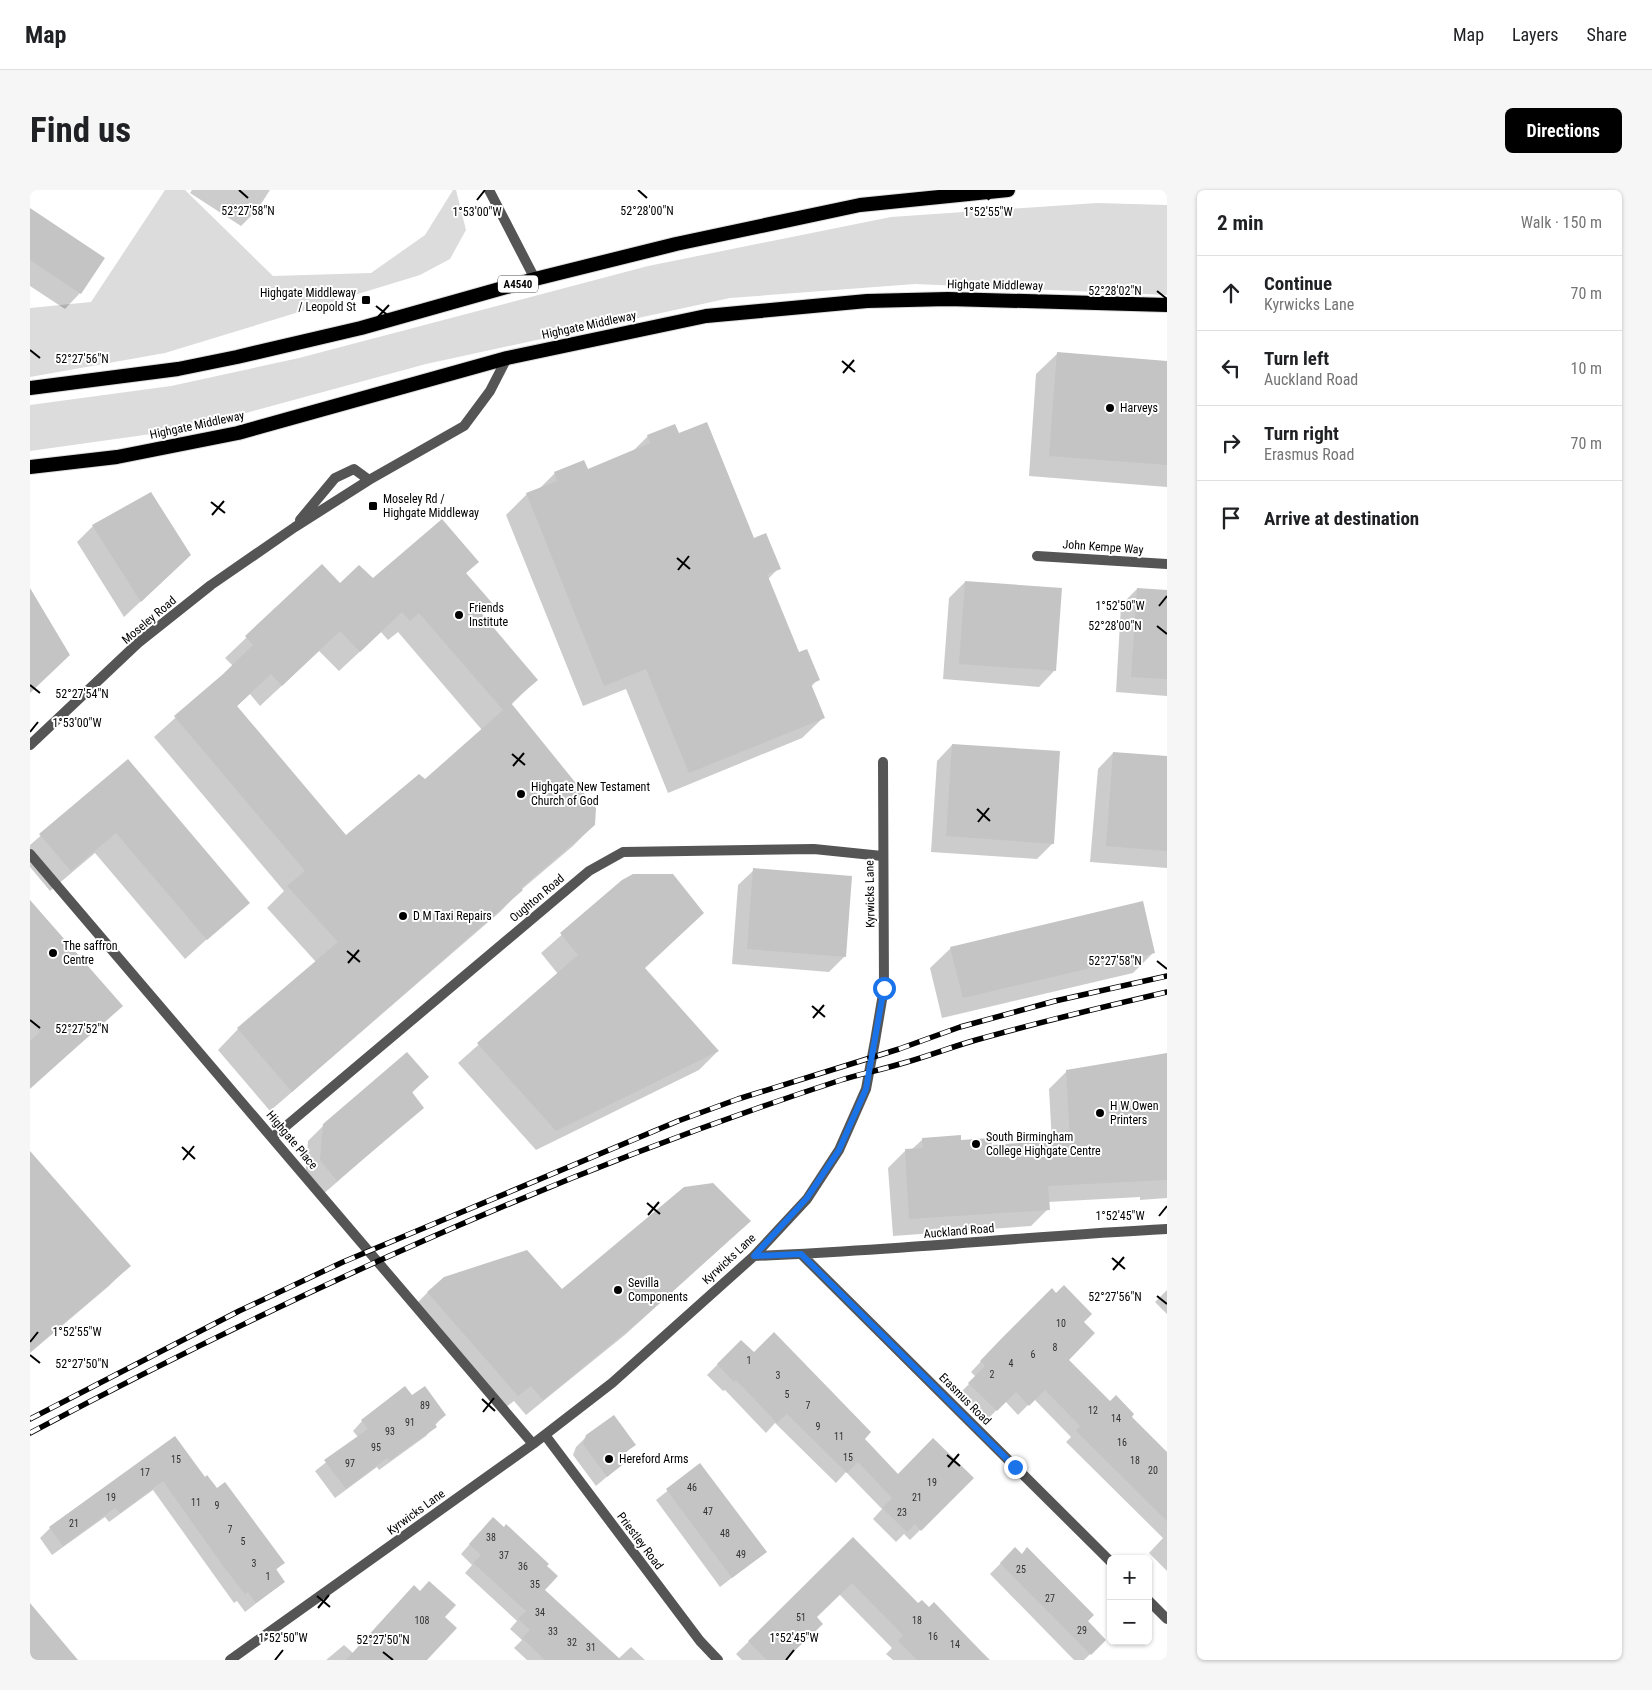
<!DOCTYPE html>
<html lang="en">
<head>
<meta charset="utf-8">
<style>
  body { margin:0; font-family:"Roboto Condensed",sans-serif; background:#f6f6f6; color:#202124 }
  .controls { position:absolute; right:15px; bottom:15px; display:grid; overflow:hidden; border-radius:8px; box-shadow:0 1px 4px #0004 }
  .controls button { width:45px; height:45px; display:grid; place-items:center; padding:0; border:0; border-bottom:1px solid #e0e0e0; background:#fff; color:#202124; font:25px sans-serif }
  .stop { position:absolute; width:15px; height:15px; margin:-11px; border:4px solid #1a73e8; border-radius:50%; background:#fff }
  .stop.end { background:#1a73e8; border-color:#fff; box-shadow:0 1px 5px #0008 }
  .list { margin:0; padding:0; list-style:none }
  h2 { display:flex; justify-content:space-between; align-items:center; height:65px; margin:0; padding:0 20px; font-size:21px }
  h2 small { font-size:16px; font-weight:400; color:#757577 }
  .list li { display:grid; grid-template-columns:32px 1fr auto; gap:15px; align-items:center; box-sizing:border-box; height:75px; padding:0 20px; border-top:1px solid #e0e0e0 }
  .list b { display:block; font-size:19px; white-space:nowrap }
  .list p { margin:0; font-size:16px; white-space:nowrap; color:#757577 }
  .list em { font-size:16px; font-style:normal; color:#757577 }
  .icon { flex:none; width:28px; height:28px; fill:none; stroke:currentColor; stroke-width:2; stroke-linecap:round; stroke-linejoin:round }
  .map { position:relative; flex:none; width:1137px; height:1470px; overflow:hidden; border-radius:8px }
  header { display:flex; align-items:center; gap:30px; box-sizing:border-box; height:70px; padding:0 25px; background:#fff; border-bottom:1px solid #e0e0e0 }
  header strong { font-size:24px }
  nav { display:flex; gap:28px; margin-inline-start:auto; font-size:18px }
  .intro { display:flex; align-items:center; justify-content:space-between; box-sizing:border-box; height:120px; padding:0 30px }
  h1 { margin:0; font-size:35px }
  .button { padding:12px 22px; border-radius:8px; background:#000; color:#fff; font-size:18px; font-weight:700 }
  main { display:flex; gap:30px; padding:0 30px }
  aside { flex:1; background:#fff; border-radius:8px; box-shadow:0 1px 4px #0004 }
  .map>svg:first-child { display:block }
</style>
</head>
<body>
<header>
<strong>Map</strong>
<nav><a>Map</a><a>Layers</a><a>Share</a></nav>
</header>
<div class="intro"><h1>Find us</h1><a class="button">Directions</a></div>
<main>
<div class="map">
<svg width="1137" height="1470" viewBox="0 0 1137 1470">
  <rect width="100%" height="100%" fill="#fff"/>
  <path fill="#dcdcdc" d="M135 0H155L243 86 341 83 395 45 423 0H426L436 40 420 69 390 85 135 163 0 187V118L61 112Z
    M1067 13 1137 15V105L885 94 700 108 396 174 157 239 0 261V215L141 196 269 168 618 76 861 27Z"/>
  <path fill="#0003" fill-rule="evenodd" d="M162 0H240L227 20 211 36 160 3Z
    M0 20 50 103 35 119 0 96Z
    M1027 164 1137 172V297L999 286 1006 184Z
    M648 245 723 350 749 378 738 389 769 464 788 489 781 497 793 528 772 548 638 603 596 499 553 516 476 325 497 304 508 300 524 284 553 272 557 280 602 262 618 246Z
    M63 336 143 381 94 427 47 352Z
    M447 372 435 384 451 425 506 490 481 515 564 635 543 656 491 700 471 721 240 921 188 860 208 839 286 772 237 718 254 701 124 547 203 476 195 468 292 376 310 395ZM351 442 358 450 368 442 452 540 394 591 316 647 206 517 220 504 230 516 289 461 309 481Z
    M935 392 1024 481 1009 497 913 489 919 408Z
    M1107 399 1137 401V506L1086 502 1091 415Z
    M922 555 1023 653 1007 669 901 662 907 571Z
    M1083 563 1137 568V678L1060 672 1068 579Z
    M98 570 218 712 155 769 65 663 20 701 0 677V655Z
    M724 680 815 766 799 782 702 774 708 695Z
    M593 691 614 778 688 861 669 880 506 960 428 873 528 784 511 763Z
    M0 712 92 816 0 899Z
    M921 758 1124 762 1103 783 912 828 900 778Z
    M1137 864V1008L1110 1010V1007L1018 1012V1019L1001 1036 863 1046 858 978 875 961 881 960 893 949 961 956 1022 952 1019 899 1036 882Z
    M397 887 381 904 392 918 291 1006 275 987 278 951 294 935Z
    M0 972 99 1076 79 1096 0 1163Z
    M720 1031 596 1144 496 1225 484 1211 471 1221 382 1118 398 1102 532 1101Z
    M1137 1100V1124L1125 1112Z
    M1052 1132 1037 1170 1080 1212 1100 1227 1137 1263V1381L1119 1363 1133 1348 1036 1252 1041 1247 1004 1209 988 1225 975 1211 956 1231 929 1204 946 1187 941 1182 971 1150Z
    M711 1151 724 1164 833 1249 868 1285 942 1288 880 1350 874 1344 866 1352 843 1329 852 1319 816 1282 806 1293 745 1233 736 1243 695 1200 693 1201 677 1185Z
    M382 1207 414 1225 396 1246 349 1280 347 1277 305 1308 285 1281 328 1247 323 1241 332 1231Z
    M557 1246 604 1255 591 1267 594 1272 566 1296 543 1265 546 1257Z
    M144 1248 174 1289 187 1300 195 1293 253 1373 245 1381 254 1392 215 1422 207 1411 204 1413 123 1300 79 1332 75 1327 22 1365 10 1348 20 1338Z
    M670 1275 735 1362 690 1397 626 1310Z
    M454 1338 516 1376 513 1400 568 1470H497L484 1458 492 1450 480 1439 487 1431 435 1383 442 1375 431 1364Z
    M823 1349 888 1415 899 1419 904 1414 960 1470H863L856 1464 862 1458 809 1404 785 1427 754 1470H712L706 1464Z
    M985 1359 1075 1450 1054 1470H1044L960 1384Z
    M314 1455 323 1463 395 1470H296Z
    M601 1457 615 1470H587Z"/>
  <path fill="#c4c4c4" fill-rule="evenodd" d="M0 18 75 68 51 104 0 70Z
    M1027 162 1137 171V275L1019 266Z
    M677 232 724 348 736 343 751 379 737 384 769 462 777 459 790 490 781 494 795 528 659 583 616 479 574 496 496 303 527 291 524 282 554 270 558 279 620 253 617 245 645 234 649 243Z
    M121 302 161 365 111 412 62 335Z
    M412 329 449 372 436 383 463 414 452 424 508 490 481 513 566 618 565 635 491 698 493 700 262 902 207 838 308 752 257 696 275 681 144 526 192 485 223 455 215 446 292 374 310 393 329 375 343 388ZM372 422 380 431 389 423 473 520 395 589 389 584 316 645 207 516 241 484 252 496 310 441 330 462Z
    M935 391 1032 398 1026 481 929 474Z
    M0 398 40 465 0 503Z
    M1107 398 1137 400V489L1101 487Z
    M922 554 1030 561 1024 654 916 646Z
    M1083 562 1137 566V661L1076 656Z
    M98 569 220 713 177 750 86 643 41 681 9 644Z
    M723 678 822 686 816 767 717 759Z
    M603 684H643L674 723 615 778 689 861 526 941 447 853 548 765 530 743 592 690Z
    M0 710 93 816 0 898V851L10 842 0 830Z
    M1113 711 1125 763 933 808 920 757Z
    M377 862 399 887 382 902 394 918 307 991 290 970 293 934Z
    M1137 863V990L1018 996 1020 1020 879 1029 875 959 893 958 892 948 931 945V950L961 948 962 955 1040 949 1036 880Z
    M0 961 101 1076 0 1162Z
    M683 993 721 1031 613 1128 513 1210 501 1196 488 1206 397 1102 414 1087 497 1060 532 1099 654 997Z
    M1034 1095 1062 1124 1054 1132 1065 1143 1039 1170 1080 1211 1086 1205 1104 1224 1102 1227 1137 1262V1331L1046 1241 1050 1236 1015 1200 999 1216 986 1202 967 1221 938 1193 955 1176 950 1171 971 1149 1022 1098 1026 1103Z
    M744 1142 841 1242 835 1249 868 1284 903 1248 944 1288 891 1341 885 1334 877 1342 852 1318 862 1308 828 1272 817 1283 757 1224 747 1233 706 1190 704 1192 687 1174 711 1150 724 1162Z
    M375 1196 382 1205 395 1196 416 1225 405 1234 407 1237 359 1271 357 1268 316 1299 294 1270 338 1239 331 1230Z
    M584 1225 606 1255 591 1265 596 1272 577 1287 553 1254 556 1245Z
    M145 1246 175 1287 177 1285 187 1298 195 1292 255 1373 246 1379 255 1392 226 1413 218 1402 215 1404 193 1376 133 1291 90 1323 85 1318 33 1356 19 1337Z
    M670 1273 737 1362 702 1388 636 1299Z
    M463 1327 474 1337 476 1334 519 1374 517 1376 528 1386 515 1400 591 1470H515L492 1448 500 1440 488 1429 496 1421 443 1373 451 1365 439 1354Z
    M823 1347 888 1413 892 1410 899 1417 904 1412 959 1470H887L868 1451 873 1445 822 1393 787 1427 793 1434 755 1470H737L718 1451Z
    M985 1357 992 1364 997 1357 1064 1425 1058 1431 1076 1450 1061 1465 970 1373Z
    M399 1391 426 1415 415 1427 427 1438 397 1470H316L384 1395 390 1401Z
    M0 1413 48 1470H0Z"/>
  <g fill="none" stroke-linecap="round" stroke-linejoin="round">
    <defs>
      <path id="trunk" d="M0 198 148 179 207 167 331 138 505 89 646 54 830 15 978 0
        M0 277 87 267 208 243 477 168 676 126 837 111 918 109 1137 115"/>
    </defs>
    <use href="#trunk" stroke="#dbdbdb" stroke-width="16"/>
    <path stroke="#555" stroke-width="10" d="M459 0 505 89
      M1007 366 1137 374
      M0 664C169 860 335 1058 503 1254
      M243 947 559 681 593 662 784 659 852 666
      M771 1064 1081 1372
      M724 1066C862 1061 999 1046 1137 1039
      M515 1245 670 1451 688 1470
      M1118 1410 1137 1429
      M200 1470 503 1254 582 1193 724 1066 777 1009 809 960 836 899 845 851 854 798 853 572"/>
    <path stroke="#555" stroke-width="10" d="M270 330 305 288 324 279 339 290
      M0 555 108 453 181 395 265 337 339 290 434 236 460 201 477 168"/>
    <use href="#trunk" stroke="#000" stroke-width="14"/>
    <defs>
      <path id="rail" d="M0 1229 209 1121 313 1072 648 931 708 909 869 859 930 837 1025 811 1137 786
        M0 1243C259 1105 531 981 811 890 830 884 850 880 870 874 896 867 921 857 946 850 1009 832 1073 817 1137 802"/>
    </defs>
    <use href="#rail" stroke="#000" stroke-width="5.5"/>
    <use href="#rail" stroke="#fff" stroke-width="4" stroke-dasharray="11" stroke-linecap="butt"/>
  </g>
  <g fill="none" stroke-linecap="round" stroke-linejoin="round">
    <path stroke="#1a73e8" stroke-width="6" d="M854 798 836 899 809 960 777 1008 724 1066 771 1064 985 1277"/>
  </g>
  <path fill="none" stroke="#000" stroke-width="2" d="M209 0 218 8M608 0 617 8M447 10 455 0M958 10 966 0M1127 101 1137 109M346 116 360 127M347 128 359 115M0 160 10 168M812 171 825 182M813 183 824 170M181 312 195 323M182 325 194 311M647 368 660 379M648 380 659 366M1129 416 1137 406M1127 436 1137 444M0 495 10 503M0 542 8 532M482 564 495 575M483 576 494 563M947 619 960 631M948 632 959 618M317 761 330 772M1127 771 1137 779M318 773 329 760M782 816 795 827M783 828 794 815M0 830 10 838M152 957 165 969M153 970 164 956M617 1013 630 1024M618 1025 629 1012M1129 1026 1137 1016M1082 1068 1095 1079M1083 1080 1094 1067M1127 1106 1137 1114M0 1152 8 1142M0 1165 10 1173M452 1209 465 1221M453 1222 464 1208M917 1265 930 1276M918 1277 929 1264M287 1406 300 1417M288 1418 299 1405M353 1462 363 1470M245 1470 253 1460M756 1470 764 1460"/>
  <g fill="#000" stroke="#fff" stroke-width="2">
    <rect x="331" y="105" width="10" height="10" rx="2.5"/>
    <circle cx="1080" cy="218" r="5"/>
    <rect x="338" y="311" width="10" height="10" rx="2.5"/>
    <circle cx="429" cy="425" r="5"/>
    <circle cx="491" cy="604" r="5"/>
    <circle cx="373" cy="726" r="5"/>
    <circle cx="23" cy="763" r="5"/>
    <circle cx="1070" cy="923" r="5"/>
    <circle cx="946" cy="954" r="5"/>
    <circle cx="588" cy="1100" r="5"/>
    <circle cx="579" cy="1269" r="5"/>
  </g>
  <g text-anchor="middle" stroke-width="4" stroke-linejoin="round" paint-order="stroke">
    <g font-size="10" fill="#313131">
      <text x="1031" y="1137">10</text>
      <text x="1025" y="1161">8</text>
      <text x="1003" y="1168">6</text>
      <text x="719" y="1174">1</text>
      <text x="981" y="1177">4</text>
      <text x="962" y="1188">2</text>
      <text x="748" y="1189">3</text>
      <text x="757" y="1208">5</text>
      <text x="395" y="1219">89</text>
      <text x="778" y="1219">7</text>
      <text x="1063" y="1224">12</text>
      <text x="1086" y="1232">14</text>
      <text x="380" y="1236">91</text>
      <text x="788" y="1240">9</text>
      <text x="360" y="1245">93</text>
      <text x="809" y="1250">11</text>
      <text x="1092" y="1256">16</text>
      <text x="346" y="1261">95</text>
      <text x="818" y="1271">15</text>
      <text x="146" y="1273">15</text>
      <text x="1105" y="1274">18</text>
      <text x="320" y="1277">97</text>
      <text x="1123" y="1284">20</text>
      <text x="115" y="1286">17</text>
      <text x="902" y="1296">19</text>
      <text x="662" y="1301">46</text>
      <text x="81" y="1311">19</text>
      <text x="887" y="1311">21</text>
      <text x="166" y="1316">11</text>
      <text x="187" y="1319">9</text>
      <text x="678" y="1325">47</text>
      <text x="872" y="1326">23</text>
      <text x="44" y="1337">21</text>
      <text x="200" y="1343">7</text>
      <text x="695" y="1347">48</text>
      <text x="461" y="1351">38</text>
      <text x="213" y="1355">5</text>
      <text x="711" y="1368">49</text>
      <text x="474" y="1369">37</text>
      <text x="224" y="1377">3</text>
      <text x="493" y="1380">36</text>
      <text x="991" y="1383">25</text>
      <text x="238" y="1390">1</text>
      <text x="505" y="1398">35</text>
      <text x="1020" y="1412">27</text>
      <text x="510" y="1426">34</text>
      <text x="771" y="1431">51</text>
      <text x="392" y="1434">108</text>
      <text x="887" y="1434">18</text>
      <text x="1052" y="1444">29</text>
      <text x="523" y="1445">33</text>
      <text x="903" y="1450">16</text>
      <text x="542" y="1456">32</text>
      <text x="925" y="1458">14</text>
      <text x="561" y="1461">31</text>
    </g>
    <rect fill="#fff" stroke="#4c4c4c" stroke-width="1" x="468" y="85.5" width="40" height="17" rx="4"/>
    <g font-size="11" font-weight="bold" fill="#000">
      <text x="488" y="98">A4540</text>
    </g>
    <g font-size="12" fill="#000" stroke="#fff">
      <text transform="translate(965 95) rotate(1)" y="4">Highgate Middleway</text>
      <text transform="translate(559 135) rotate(-12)" y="4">Highgate Middleway</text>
      <text transform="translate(167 235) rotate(-12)" y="4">Highgate Middleway</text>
      <text transform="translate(1073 357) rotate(4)" y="4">John Kempe Way</text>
      <text transform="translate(119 430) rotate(-40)" y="4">Moseley Road</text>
      <text transform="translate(840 704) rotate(-91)" y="4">Kyrwicks Lane</text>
      <text transform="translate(507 708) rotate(-40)" y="4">Oughton Road</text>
      <text transform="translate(262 950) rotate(50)" y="4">Highgate Place</text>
      <text transform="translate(929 1041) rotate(-5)" y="4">Auckland Road</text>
      <text transform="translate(699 1069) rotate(-43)" y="4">Kyrwicks Lane</text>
      <text transform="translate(935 1209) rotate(45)" y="4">Erasmus Road</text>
      <text transform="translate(386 1322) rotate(-36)" y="4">Kyrwicks Lane</text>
      <text transform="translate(610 1351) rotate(53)" y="4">Priestley Road</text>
    </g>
    <g font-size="12" fill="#000" stroke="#fff" text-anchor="start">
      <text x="326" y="107" text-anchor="end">Highgate Middleway<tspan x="326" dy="14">/ Leopold St</tspan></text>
      <text x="1090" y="222">Harveys</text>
      <text x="353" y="313">Moseley Rd /<tspan x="353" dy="14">Highgate Middleway</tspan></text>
      <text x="439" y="422">Friends<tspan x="439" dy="14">Institute</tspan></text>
      <text x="501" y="601">Highgate New Testament<tspan x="501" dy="14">Church of God</tspan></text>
      <text x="383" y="730">D M Taxi Repairs</text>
      <text x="33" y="760">The saffron<tspan x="33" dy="14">Centre</tspan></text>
      <text x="1080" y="920">H W Owen<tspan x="1080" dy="14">Printers</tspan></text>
      <text x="956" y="951">South Birmingham<tspan x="956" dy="14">College Highgate Centre</tspan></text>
      <text x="598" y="1097">Sevilla<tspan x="598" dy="14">Components</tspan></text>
      <text x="589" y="1273">Hereford Arms</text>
    </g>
  </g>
  <g font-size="12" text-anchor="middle" fill="#000" stroke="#fff" stroke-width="4" stroke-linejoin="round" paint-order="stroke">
    <text x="218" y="25">52°27'58"N</text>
    <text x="617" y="25">52°28'00"N</text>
    <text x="447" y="26">1°53'00"W</text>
    <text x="958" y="26">1°52'55"W</text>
    <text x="1085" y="105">52°28'02"N</text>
    <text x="52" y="173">52°27'56"N</text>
    <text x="1090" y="420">1°52'50"W</text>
    <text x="1085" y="440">52°28'00"N</text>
    <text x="52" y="508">52°27'54"N</text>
    <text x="47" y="537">1°53'00"W</text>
    <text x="1085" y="775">52°27'58"N</text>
    <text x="52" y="843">52°27'52"N</text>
    <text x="1090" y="1030">1°52'45"W</text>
    <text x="1085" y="1111">52°27'56"N</text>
    <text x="47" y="1146">1°52'55"W</text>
    <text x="52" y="1178">52°27'50"N</text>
    <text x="253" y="1452">1°52'50"W</text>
    <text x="764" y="1452">1°52'45"W</text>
    <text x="353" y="1454">52°27'50"N</text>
  </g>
</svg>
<div class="controls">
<button>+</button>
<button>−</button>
</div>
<div class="stop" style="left:854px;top:798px"></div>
<div class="stop end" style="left:985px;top:1277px"></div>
</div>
<aside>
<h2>2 min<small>Walk · 150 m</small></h2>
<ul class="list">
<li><svg class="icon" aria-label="ahead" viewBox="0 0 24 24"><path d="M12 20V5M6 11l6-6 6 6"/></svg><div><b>Continue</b><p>Kyrwicks Lane</p></div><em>70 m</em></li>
<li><svg class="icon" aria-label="left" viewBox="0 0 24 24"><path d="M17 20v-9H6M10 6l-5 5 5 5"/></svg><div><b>Turn left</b><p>Auckland Road</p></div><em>10 m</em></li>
<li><svg class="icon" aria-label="right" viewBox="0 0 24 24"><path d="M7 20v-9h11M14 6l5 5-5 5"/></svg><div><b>Turn right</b><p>Erasmus Road</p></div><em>70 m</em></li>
<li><svg class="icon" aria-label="arrive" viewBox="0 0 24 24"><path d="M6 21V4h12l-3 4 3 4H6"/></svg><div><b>Arrive at destination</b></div></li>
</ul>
</aside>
</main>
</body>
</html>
